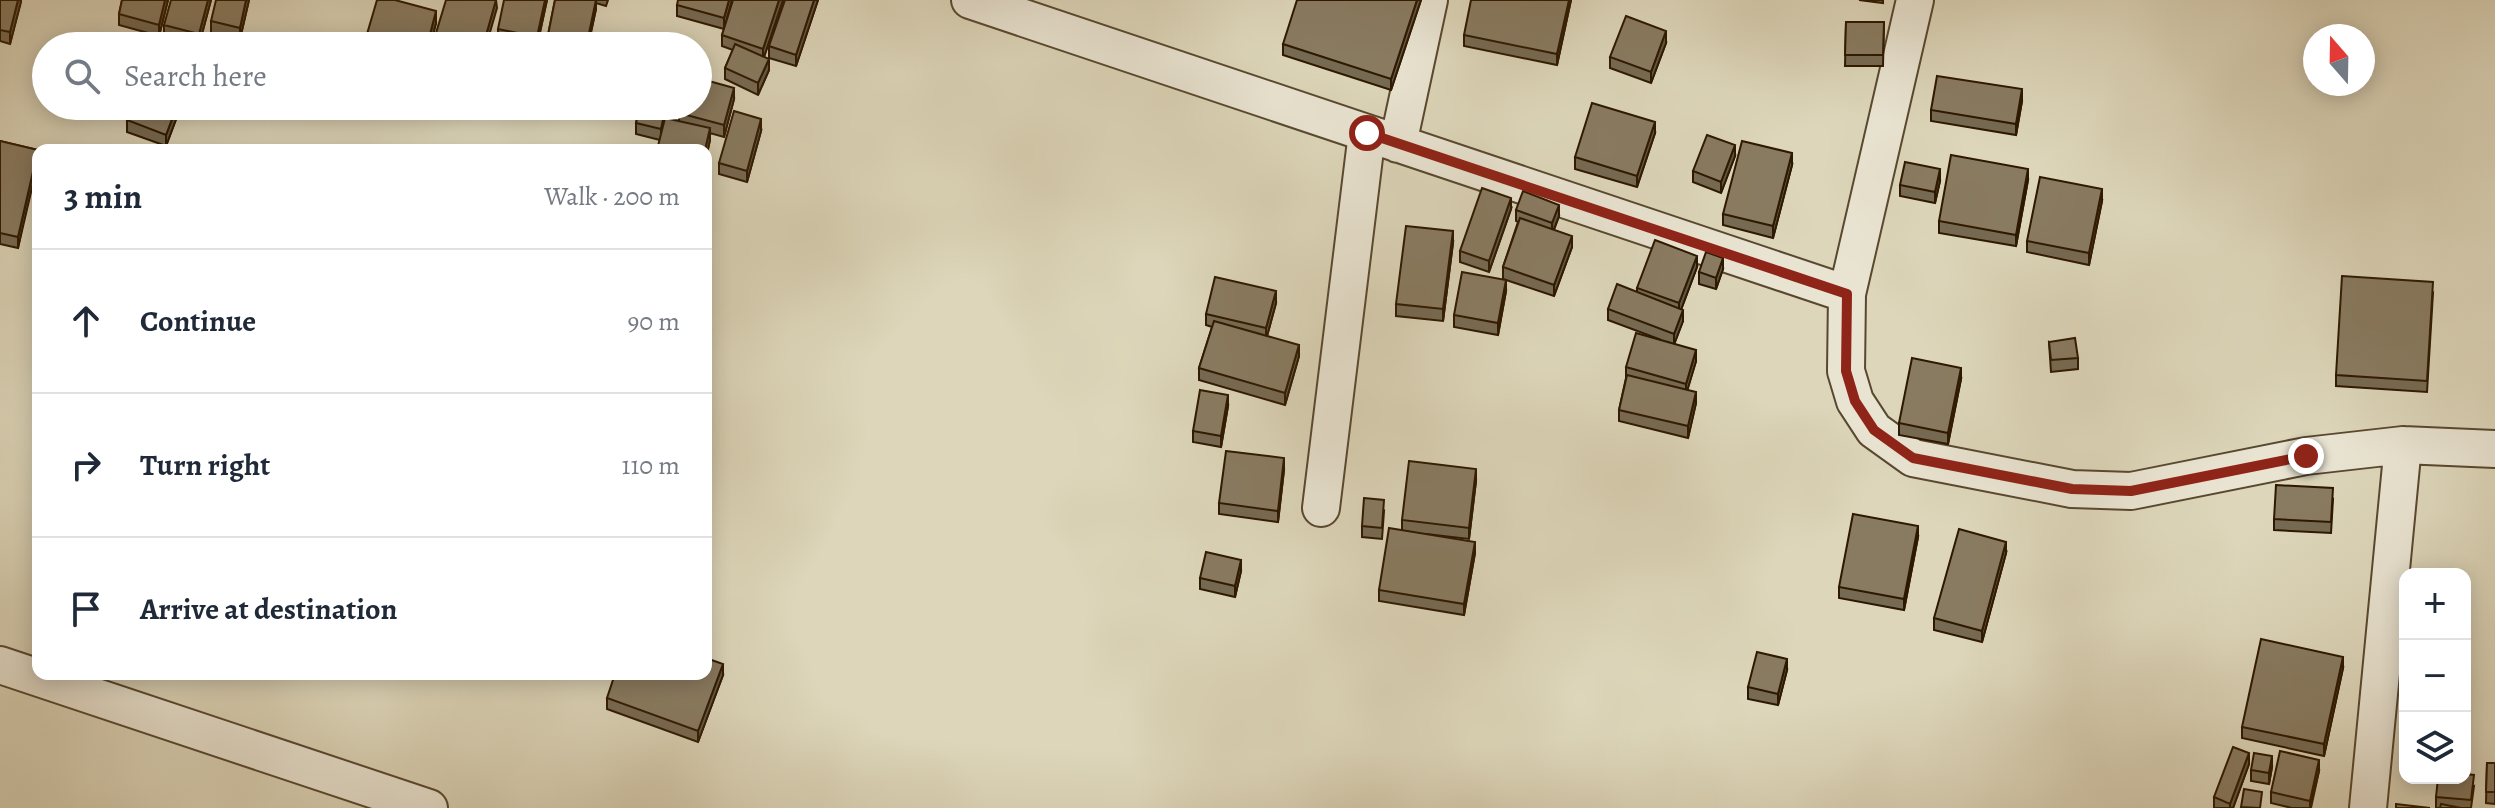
<!DOCTYPE html>
<html lang="en">
<head>
<meta charset="utf-8">
<style>
  body { margin:0; font-family:Alegreya,serif; background:#f2f2f3; color:#1f2937 }
  .controls { position:absolute; right:24px; bottom:24px; display:grid; overflow:hidden; border-radius:16px; box-shadow:0 4px 20px #0003 }
  .controls button { width:72px; height:72px; display:grid; place-items:center; padding:0; border:0; border-bottom:2px solid #e0e1e3; background:#fff; color:#1f2937; font:40px sans-serif }
  .compass { position:absolute; left:2303px; top:24px; width:72px; height:72px; border-radius:50%; background:#fff; box-shadow:0 4px 20px #0003; rotate:340deg }
  .stop { position:absolute; width:24px; height:24px; margin:-18px; border:6px solid #8f2418; border-radius:50%; background:#fff }
  .stop.end { background:#8f2418; border-color:#fff; box-shadow:0 2px 8px #0008 }
  .list { margin:0; padding:0; list-style:none }
  h2 { display:flex; justify-content:space-between; align-items:center; height:104px; margin:0; padding:0 32px; font-size:34px }
  h2 small { font-size:26px; font-weight:400; color:#747a83 }
  .list li { display:grid; grid-template-columns:52px 1fr auto; gap:24px; align-items:center; box-sizing:border-box; height:144px; padding:0 32px; border-top:2px solid #e0e1e3 }
  .list b { display:block; font-size:30px; white-space:nowrap }
  .list em { font-size:26px; font-style:normal; color:#747a83 }
  .icon { flex:none; width:44px; height:44px; fill:none; stroke:currentColor; stroke-width:2; stroke-linecap:round; stroke-linejoin:round }
  .map { position:relative; flex:none; width:2495px; height:808px; overflow:hidden }
  .search { position:absolute; background:#fff; box-shadow:0 4px 20px #0003; left:32px; top:32px; width:680px; height:88px; display:flex; align-items:center; gap:20px; box-sizing:border-box; padding:0 28px; border-radius:44px; color:#747a83; font-size:30px }
  .panel { position:absolute; background:#fff; box-shadow:0 4px 20px #0003; left:32px; top:144px; width:680px; height:536px; border-radius:16px }
  .map>svg:first-child { display:block }
</style>
</head>
<body>
<div class="map">
<svg width="2495" height="808" viewBox="0 0 2495 808">
  <rect width="100%" height="100%" fill="#ddd6ba"/>
  <filter id="stains"><feTurbulence type="fractalNoise" baseFrequency=".0025" numOctaves="4"/><feColorMatrix values="0 0 0 0 .2 0 0 0 0 .09 0 0 0 0 .02 0 0 0 .5 -.17"/></filter>
  <radialGradient id="worn" r=".72"><stop offset=".6" stop-color="#630" stop-opacity="0"/><stop offset="1" stop-color="#630" stop-opacity=".3"/></radialGradient>
  <g fill="none" stroke-linecap="round" stroke-linejoin="round">
    <defs>
      <path id="minor" d="M970 0 1847 294
        M1915 0 1847 294 1846 371 1855 401 1874 430 1913 458 2072 489 2131 491 2306 456 2403 445 2495 449
        M1398 144 1429 0
        M1321 508 1367 133
        M0 665 429 808
        M2368 808 2403 445"/>
    </defs>
    <use href="#minor" stroke="#59482f" stroke-width="40"/>
    <use href="#minor" stroke="#e9e4d2" stroke-width="36"/>
  </g>
  <path fill="#766a53" stroke="#2d1801" stroke-width="2" d="M0 0H21L10 44 0 41Z
    M122 0H168L159 36 119 25V14Z
    M211 0 199 45 164 36V25Z
    M249 0 240 39 211 33V21Z
    M547 0 537 46H525L498 41V29Z
    M555 0H608L606 6 596 3V9L588 46H548V35Z
    M732 0 725 23 783 0 764 57 769 70 758 95 725 79V68L733 50 722 46V35L724 29 677 16V5Z
    M785 0H818L796 66 769 58V46Z
    M1421 0 1391 90 1283 55V44Z
    M1571 0 1557 65 1464 46V35Z
    M1859 0H1883V3Z
    M1846 22H1884L1883 66H1845Z
    M436 23 430 46 367 45V34Z
    M1666 43 1651 83 1610 68V57Z
    M734 99 724 137 710 133V140L706 158V150H658L660 140 636 134V123L640 106H669L666 119 679 121V113Z
    M2022 101 2016 135 1931 121V110Z
    M75 106H111L108 118 75 109Z
    M132 106H181L166 146 127 132V120Z
    M761 131 747 182 719 174V163Z
    M1655 133 1637 187 1575 169V157Z
    M0 141 38 150 18 248 0 244Z
    M1735 156 1721 193 1693 182V171Z
    M1792 165 1773 238 1723 225V214Z
    M2028 180 2016 246 1939 233V221Z
    M1940 181 1935 203 1900 196V185Z
    M2102 201 2089 265 2027 252V241Z
    M1511 209 1489 272 1460 262V251Z
    M1516 210 1559 216 1554 230 1572 247 1554 296 1503 279V267L1518 222 1516 221Z
    M1453 243 1443 321 1396 316V304Z
    M1697 267 1681 310 1683 321 1674 344 1696 361 1687 390 1696 403 1688 438 1619 421V410L1626 378V367L1659 339 1608 320V309L1637 292V288Z
    M1723 269 1716 289 1699 284V272Z
    M1506 291 1498 335 1454 327V315Z
    M2433 293 2427 392 2336 386V375Z
    M1276 303 1267 336 1299 356 1285 405 1199 380V368L1212 327 1206 325V314Z
    M2049 342 2078 358V369L2051 372Z
    M1961 379 1948 444 1899 435V423Z
    M1228 406 1221 447 1193 442V431Z
    M1284 470 1278 522 1219 514V503Z
    M1476 481 1469 539 1426 534 1475 553 1464 615 1379 601V590L1402 530V520Z
    M2333 499 2331 533 2274 530V519Z
    M1384 511 1382 539 1362 537V526Z
    M1918 537 1904 610 1839 598V587Z
    M2006 553 1982 642 1934 630V618Z
    M1241 571 1235 597 1200 589V578Z
    M2343 668 2324 756 2242 738V727Z
    M1787 670 1778 705 1748 699V687Z
    M723 675 698 742 607 709V698Z
    M2487 763H2495V804L2486 803Z
    M2249 764 2233 808H2214V797Z
    M2272 767 2269 784 2251 781V770Z
    M2319 771 2311 808H2292L2271 803V792Z
    M2474 786 2471 808H2436V797Z"/>
  <path fill="#605644" stroke="#2d1801" stroke-width="2" d="M18 0H21V2L10 44V32Z
    M165 0H168L159 36V25Z
    M208 0H211L199 45V34Z
    M246 0H249L240 39V28Z
    M496 0 497 8 486 46H483Z
    M545 0H547L537 46V37Z
    M596 0V9L588 46H587Z
    M729 0H732L724 29V18Z
    M779 0H783L763 60V49Z
    M814 0H818L796 66V55Z
    M1417 0H1421L1391 90V79Z
    M1569 0H1571L1557 65V54Z
    M436 11V23L430 46H427Z
    M1666 31V43L1651 83V72Z
    M769 59V70L758 95V83Z
    M734 88V99L724 137V125Z
    M2022 89V101L2016 135V124Z
    M108 106H111L108 118Z
    M177 106H181L166 146V135Z
    M666 106H669L661 140V129Z
    M761 119V131L747 182V171Z
    M1655 122V133L1637 187V176Z
    M710 128V140L706 158 705 150Z
    M1735 145V156L1721 193V182Z
    M38 151V162L18 248V237Z
    M1792 153V165L1773 238V226Z
    M1940 169V181L1935 203V192Z
    M2028 169V180L2016 246V235Z
    M2102 189V201L2089 265V253Z
    M1511 198V209L1489 272V261Z
    M1559 205V216L1552 234V223Z
    M1453 231V243L1443 321V309Z
    M1572 236V247L1554 296V285Z
    M1697 256V267L1679 315V303Z
    M1723 258V269L1716 289V278Z
    M1506 280V291L1498 335V323Z
    M1276 291V303L1266 340V328Z
    M1683 310V321L1674 345V334Z
    M1299 345V356L1285 405V393Z
    M1696 350V361L1686 395V384Z
    M1961 368V379L1948 444V433Z
    M1696 392V403L1688 438V426Z
    M1228 395V406L1221 447V436Z
    M1284 458V470L1278 522V511Z
    M1476 469V481L1469 539V528Z
    M1918 526V537L1904 610V599Z
    M1475 542V553L1464 615V604Z
    M2006 542V553L1982 642V631Z
    M1241 560V571L1235 597V586Z
    M2343 657V668L2324 756V744Z
    M1787 659V670L1778 705V694Z
    M723 664V675L698 742V731Z
    M2249 753V764L2233 808H2230V804Z
    M2272 756V767L2269 784V773Z
    M2319 760V771L2310 808V801Z"/>
  <path fill="#897b61" stroke="#2d1801" stroke-width="2" d="M0 0H18L10 32 0 30Z
    M122 0H165L159 25 119 14Z
    M171 0H208L199 34 164 25Z
    M216 0H246L240 28 211 21Z
    M377 0H395L436 11 427 46H411L367 34Z
    M446 0H496L483 46H445L433 43Z
    M504 0H545L537 37 498 29Z
    M555 0H596L587 43 548 35Z
    M678 0H729L724 18 677 5Z
    M733 0H779L763 49 722 35Z
    M785 0H814L796 55 769 46Z
    M1297 0H1417L1391 79 1283 44Z
    M1471 0H1569L1557 54 1464 35Z
    M1626 16 1666 31 1651 72 1610 57Z
    M1846 22H1884L1883 55H1845Z
    M735 44 769 59 758 83 725 68Z
    M1937 76 2022 89 2016 124 1931 110Z
    M698 78 734 88 724 125 679 113 681 106H698Z
    M1592 103 1655 122 1637 176 1575 157Z
    M132 106H177L166 135 127 120Z
    M640 106H666L661 129 636 123Z
    M734 111 761 119 747 171 719 163Z
    M665 118 710 128 705 150H675L658 146Z
    M1707 135 1735 145 1721 182 1693 171Z
    M0 141 38 150 18 237 0 233Z
    M1742 141 1792 153 1773 226 1723 214Z
    M1951 155 2028 169 2016 235 1939 221Z
    M1905 162 1940 169 1935 192 1900 185Z
    M2040 177 2102 189 2089 253 2027 241Z
    M1482 188 1511 198 1489 261 1460 251Z
    M1523 191 1559 205 1552 223 1516 210Z
    M1520 218 1572 236 1554 285 1503 267Z
    M1406 226 1453 231 1443 309 1396 304Z
    M1655 240 1697 256 1679 303 1637 288Z
    M1706 252 1723 258 1716 278 1699 272Z
    M1462 272 1506 280 1498 323 1454 315Z
    M2342 276 2433 282 2427 381 2336 375Z
    M1215 277 1276 291 1266 328 1206 314Z
    M1617 284 1683 310 1674 334 1608 309Z
    M1214 321 1299 345 1285 393 1199 368Z
    M1636 333 1696 350 1686 384 1626 367Z
    M2075 338 2078 358 2051 360 2049 342Z
    M1912 358 1961 368 1948 433 1899 423Z
    M1627 375 1696 392 1688 426 1619 410Z
    M1200 390 1228 395 1221 436 1193 431Z
    M1226 451 1284 458 1278 511 1219 503Z
    M1409 461 1476 469 1469 528 1402 520Z
    M2276 485 2333 488 2331 522 2274 519Z
    M1364 498 1384 500 1382 528 1362 526Z
    M1853 514 1918 526 1904 599 1839 587Z
    M1389 528 1475 542 1464 604 1379 590Z
    M1959 529 2006 542 1982 631 1934 618Z
    M1206 552 1241 560 1235 586 1200 578Z
    M2261 639 2343 657 2324 744 2242 727Z
    M1757 652 1787 659 1778 694 1748 687Z
    M706 658 723 664 698 731 607 698 615 674H706Z
    M2233 747 2249 753 2230 804 2214 797Z
    M2280 751 2319 760 2310 801 2271 792Z
    M2254 753 2272 756 2269 773 2251 770Z
    M2487 763H2495V792H2486Z
    M2465 774 2474 775 2471 800 2436 797 2438 778H2465Z
    M2244 789 2262 792 2260 808 2241 807Z
    M2396 804 2430 808H2396Z
    M2441 804 2461 808H2440Z"/>
  <g fill="none" stroke-linecap="round" stroke-linejoin="round">
    <path stroke="#8f2418" stroke-width="10" d="M1367 133 1847 294 1846 371 1855 401 1874 430 1913 458 2072 489 2131 491 2306 456"/>
  </g>
  <rect width="100%" height="100%" filter="url(#stains)"/>
  <rect width="100%" height="100%" fill="url(#worn)"/>
</svg>
<div class="controls">
<button>+</button>
<button>−</button>
<button><svg class="icon" aria-label="layers" viewBox="0 0 24 24"><path d="M12 4l9 5-9 5-9-5zM3 14l9 5 9-5"/></svg></button>
</div>
<svg class="compass" viewBox="-18 -18 36 36"><path d="M0-13l5 13h-10z" fill="#e53935"/><path d="M0 13l5-13h-10z" fill="#747a83"/></svg>
<div class="stop" style="left:1367px;top:133px"></div>
<div class="stop end" style="left:2306px;top:456px"></div>
<div class="search"><svg class="icon" aria-label="search" viewBox="0 0 24 24"><circle cx="10" cy="10" r="6"/><path d="M15 15l6 6"/></svg>Search here</div>
<section class="panel">
<h2>3 min<small>Walk · 200 m</small></h2>
<ul class="list">
<li><svg class="icon" aria-label="ahead" viewBox="0 0 24 24"><path d="M12 20V5M6 11l6-6 6 6"/></svg><div><b>Continue</b></div><em>90 m</em></li>
<li><svg class="icon" aria-label="right" viewBox="0 0 24 24"><path d="M7 20v-9h11M14 6l5 5-5 5"/></svg><div><b>Turn right</b></div><em>110 m</em></li>
<li><svg class="icon" aria-label="arrive" viewBox="0 0 24 24"><path d="M6 21V4h12l-3 4 3 4H6"/></svg><div><b>Arrive at destination</b></div></li>
</ul>
</section>
</div>
</body>
</html>
